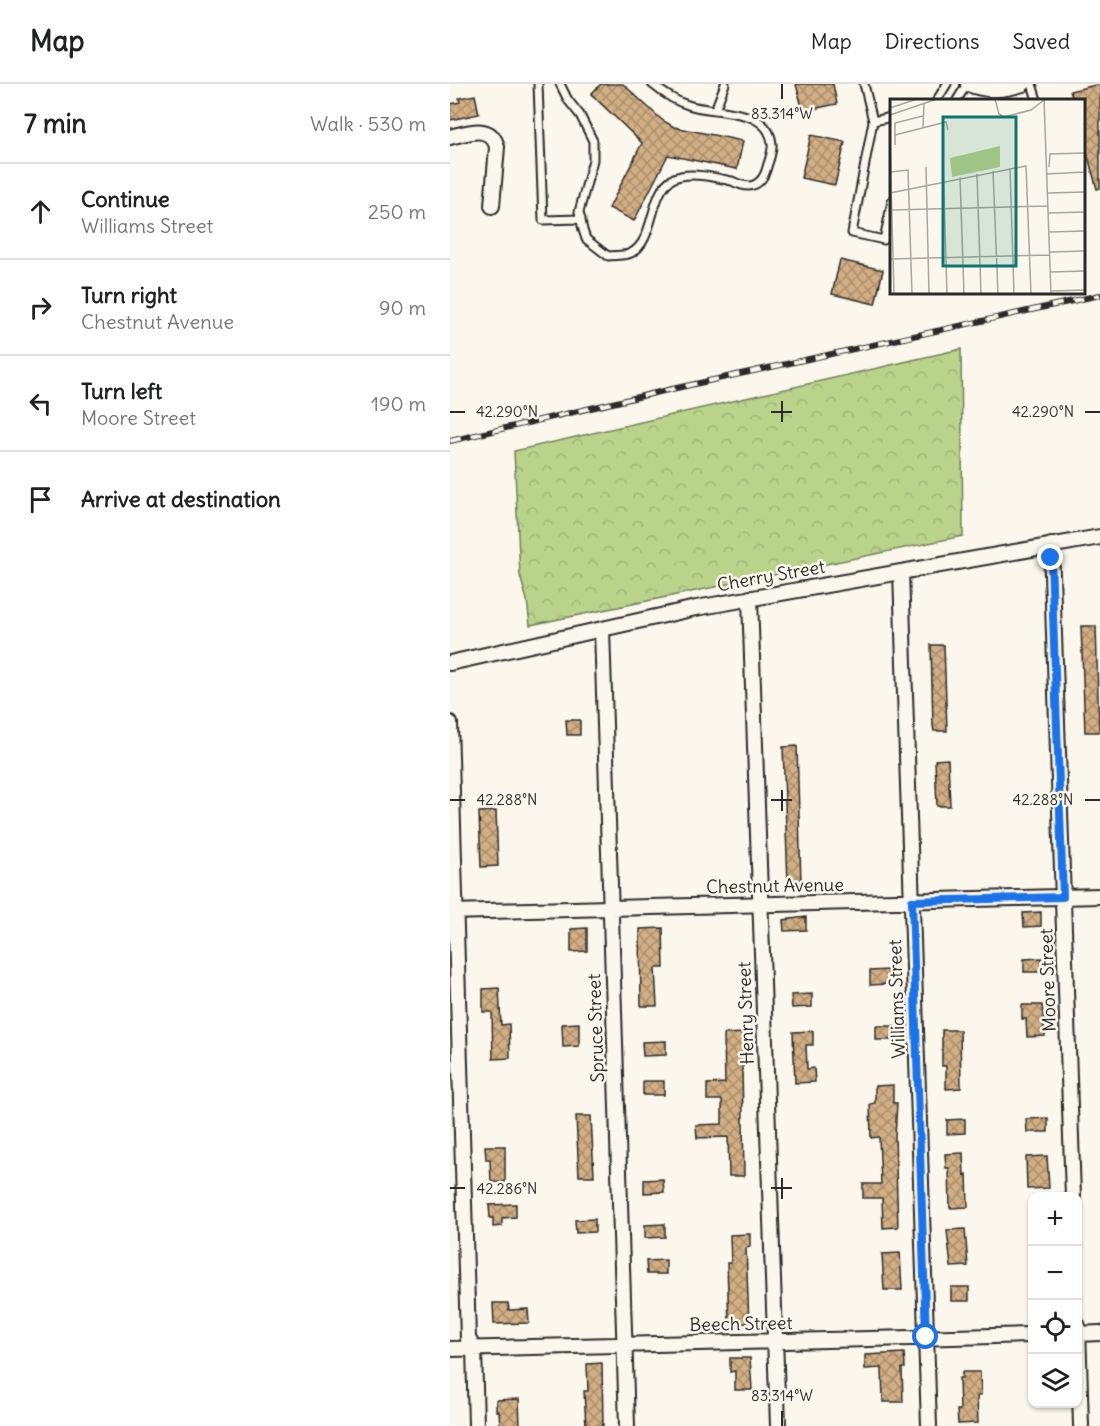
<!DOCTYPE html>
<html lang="en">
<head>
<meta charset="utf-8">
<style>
  body { margin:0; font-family:Delius,sans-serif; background:#f2f2f2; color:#202124 }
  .controls { position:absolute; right:18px; bottom:18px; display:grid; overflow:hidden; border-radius:12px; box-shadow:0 2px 4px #0004 }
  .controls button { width:54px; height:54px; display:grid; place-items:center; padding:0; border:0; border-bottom:2px solid #e0e0e0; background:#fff; color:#202124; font:30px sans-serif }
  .stop { position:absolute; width:18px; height:18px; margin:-14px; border:4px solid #1a73e8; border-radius:50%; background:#fff }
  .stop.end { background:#1a73e8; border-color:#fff; box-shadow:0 2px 6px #0008 }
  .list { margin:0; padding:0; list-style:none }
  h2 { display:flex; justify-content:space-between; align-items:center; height:78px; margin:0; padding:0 24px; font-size:26px }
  h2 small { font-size:20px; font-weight:400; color:#757577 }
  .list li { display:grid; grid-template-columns:39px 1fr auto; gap:18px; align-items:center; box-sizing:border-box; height:96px; padding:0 24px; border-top:2px solid #e0e0e0 }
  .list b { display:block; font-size:22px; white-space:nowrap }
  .list p { margin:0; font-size:20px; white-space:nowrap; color:#757577 }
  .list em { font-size:20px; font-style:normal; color:#757577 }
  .icon { flex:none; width:33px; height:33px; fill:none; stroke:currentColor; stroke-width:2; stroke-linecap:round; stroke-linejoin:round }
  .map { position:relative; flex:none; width:650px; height:1342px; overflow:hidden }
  header { display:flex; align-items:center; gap:36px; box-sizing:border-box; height:84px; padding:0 30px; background:#fff; border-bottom:2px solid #e0e0e0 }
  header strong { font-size:28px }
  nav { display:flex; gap:33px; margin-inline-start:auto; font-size:21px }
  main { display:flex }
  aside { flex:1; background:#fff }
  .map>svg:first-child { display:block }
</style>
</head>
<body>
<header>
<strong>Map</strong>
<nav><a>Map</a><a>Directions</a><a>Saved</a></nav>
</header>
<main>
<aside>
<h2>7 min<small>Walk · 530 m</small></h2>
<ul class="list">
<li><svg class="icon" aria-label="ahead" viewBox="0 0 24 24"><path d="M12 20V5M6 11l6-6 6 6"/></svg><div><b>Continue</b><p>Williams Street</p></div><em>250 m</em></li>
<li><svg class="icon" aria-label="right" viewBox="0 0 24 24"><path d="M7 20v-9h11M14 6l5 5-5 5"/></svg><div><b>Turn right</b><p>Chestnut Avenue</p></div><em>90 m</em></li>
<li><svg class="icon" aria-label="left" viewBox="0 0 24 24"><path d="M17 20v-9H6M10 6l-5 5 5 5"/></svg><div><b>Turn left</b><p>Moore Street</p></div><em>190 m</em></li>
<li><svg class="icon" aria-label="arrive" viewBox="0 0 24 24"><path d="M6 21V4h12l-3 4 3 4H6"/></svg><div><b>Arrive at destination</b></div></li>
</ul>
</aside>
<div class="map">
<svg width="650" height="1342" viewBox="0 0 650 1342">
  <defs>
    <pattern id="forest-crowns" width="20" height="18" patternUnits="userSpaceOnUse" patternTransform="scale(1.5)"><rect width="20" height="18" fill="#b9d38b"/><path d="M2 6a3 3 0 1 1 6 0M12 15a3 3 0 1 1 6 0" fill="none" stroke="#9fb578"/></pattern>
    <pattern id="building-cross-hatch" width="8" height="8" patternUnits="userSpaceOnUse" patternTransform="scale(1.5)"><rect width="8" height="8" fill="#d2ae84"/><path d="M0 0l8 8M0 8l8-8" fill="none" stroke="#ab8e6c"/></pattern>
  </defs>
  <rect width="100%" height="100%" fill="#fbf7ec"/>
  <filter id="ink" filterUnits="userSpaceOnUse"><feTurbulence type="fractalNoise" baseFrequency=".0167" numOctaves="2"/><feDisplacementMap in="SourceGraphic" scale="12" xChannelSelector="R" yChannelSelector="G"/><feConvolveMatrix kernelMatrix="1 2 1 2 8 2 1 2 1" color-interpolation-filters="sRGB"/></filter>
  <g filter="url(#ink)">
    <path fill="url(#forest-crowns)" stroke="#727f5b" stroke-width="1.5" d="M511 265 513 452 80 541 77 516 70 492 64 367Z"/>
    <path fill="url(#building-cross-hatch)" stroke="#2b2b2b" stroke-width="1.5" d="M151 0H173L212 36 224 43 293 57 287 85 218 71 184 137 159 124 192 59 141 10Z
      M346 0H383L387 20 353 27Z
      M650 0V104L647 105 633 55V16H623L620 7Z
      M25 11 29 30 0 36V20L10 18 9 14Z
      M361 51 395 58 385 101 351 94Z
      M390 176 433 186 425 220 382 210Z
      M631 542H646L649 648H635Z
      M481 561H494L497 647H484L483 642Z
      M116 636H130V651H117Z
      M347 662 351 800H338L333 663Z
      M498 675 500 722H487L485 676Z
      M46 727 48 782 31 783 29 728Z
      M591 828V842L574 843 573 829Z
      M356 833V846L334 847 333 836Z
      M137 844V867L121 868V845Z
      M213 844 214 884H205L207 922H191L190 845Z
      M592 874V888H574V875Z
      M438 886V900L420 901V887Z
      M49 904 51 941 59 940 60 974 43 975 42 928H33V905Z
      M362 910V923L342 924 341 911Z
      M572 921H592L595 952 577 953 576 935H572Z
      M129 939V962L113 963 112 940Z
      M426 942H444V956H426Z
      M492 946H510L511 1004 496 1005V982H492Z
      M363 947V961H356L357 985 364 984 365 998 345 999 343 948Z
      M293 949V954H297L298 981 292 982 294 1092H279L278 1053 247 1054 246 1041 272 1040V1016H257V1000L275 999 274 952 275 950Z
      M216 957V971L193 972 192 958Z
      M193 997H214V1011H193Z
      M443 1001V1019H447L445 1053 448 1143 433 1144 432 1114H413V1100H431L429 1053 421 1054 420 1020 425 1019V1002Z
      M126 1032H141L144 1092H129Z
      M598 1034V1048H577L576 1035Z
      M515 1035V1049L497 1050V1036Z
      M35 1062H55V1098H41L40 1075H36Z
      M513 1069 514 1091 517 1090 518 1123 500 1124 499 1084H496L495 1070Z
      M597 1072 599 1104 577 1105 576 1073Z
      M213 1095 214 1108 194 1109V1096Z
      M66 1120V1133L52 1134V1142L43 1143V1134H40L39 1121Z
      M145 1135V1148L126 1149 125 1136Z
      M215 1140V1153L195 1154V1141Z
      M515 1145 518 1182 501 1183 497 1146Z
      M300 1150V1163L296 1164 299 1239 279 1240 277 1179H281L280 1151Z
      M450 1169 452 1206H434L432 1170Z
      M216 1176V1190H197L196 1177Z
      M501 1203H519V1217H501Z
      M43 1219H58L59 1226 78 1225 79 1239 44 1240Z
      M454 1269 455 1284H452L453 1318H433L432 1284 415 1285V1271Z
      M280 1274H300L302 1306H285V1287L280 1288Z
      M152 1279 153 1342H136L134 1307H138L137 1280Z
      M512 1288H530L531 1311 527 1312 528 1339 508 1340 507 1326H510L509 1294H512Z
      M69 1315 70 1342H50L49 1327H46V1316Z"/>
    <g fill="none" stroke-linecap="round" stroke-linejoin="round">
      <defs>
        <path id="service" d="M88 0 93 136 131 135
          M110 0 118 16 130 31 143 57V76L129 128 133 146 136 155 158 172C165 171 176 172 181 169 208 156 197 97 231 92 247 89 267 94 282 97 286 99 294 102 299 102 310 101 315 91 317 83 319 76 323 67 322 60 319 22 263 30 238 21 224 17 213 9 202 0
          M414 0 423 37 442 33
          M582 0 587 16
          M487 16 497 0
          M507 16 517 0
          M265 26 275 0
          M423 37 402 149 434 156 442 117"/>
        <path id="minor" d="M518 0C538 8 553 6 573 0
          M0 53C17 49 41 39 47 63L42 122
          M601 461 623 1112
          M451 488 479 1342
          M300 514 328 1342
          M152 545 177 1342
          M0 579 246 524 650 453
          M0 639 18 1255 24 1264 26 1342
          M0 828 650 812
          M628 1242 631 1342
          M628 1250 650 1249
          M0 1265 582 1251"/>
      </defs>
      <use href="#service" stroke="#2b2b2b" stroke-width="11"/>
      <use href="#minor" stroke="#2b2b2b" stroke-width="18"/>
      <use href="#service" stroke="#fbf7ec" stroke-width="7"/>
      <use href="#minor" stroke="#fbf7ec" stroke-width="14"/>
      <defs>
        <path id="rail" d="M0 357 222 305 650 211"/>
      </defs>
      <use href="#rail" stroke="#2b2b2b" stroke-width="6"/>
      <use href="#rail" stroke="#fbf7ec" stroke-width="4" stroke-dasharray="11" stroke-linecap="butt"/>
    </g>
  </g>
  <g fill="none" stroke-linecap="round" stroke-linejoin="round" filter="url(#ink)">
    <path stroke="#1a73e8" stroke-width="8" d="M476 1253 462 817 613 813 601 474"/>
  </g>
  <path fill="none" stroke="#2b2b2b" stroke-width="2" d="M332 0V15M332 317V338M0 328H15M321 328H342M635 328H650M332 706V727M0 716H15M321 716H342M635 716H650M332 1094V1115M0 1104H15M321 1104H342M332 1327V1342"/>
  <g text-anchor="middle" stroke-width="5" stroke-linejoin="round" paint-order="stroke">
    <g font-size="18" fill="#2b2b2b" stroke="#fbf7ec">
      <text transform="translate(321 492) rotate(-10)" y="6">Cherry Street</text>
      <text transform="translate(325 802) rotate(-1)" y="6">Chestnut Avenue</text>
      <text transform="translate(598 896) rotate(-92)" y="6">Moore Street</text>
      <text transform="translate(447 915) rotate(-92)" y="6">Williams Street</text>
      <text transform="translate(296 929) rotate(-92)" y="6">Henry Street</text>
      <text transform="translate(146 944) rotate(-92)" y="6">Spruce Street</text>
      <text transform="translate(291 1240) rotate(-1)" y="6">Beech Street</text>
    </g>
  </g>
  <g transform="translate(440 15)">
    <rect width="195" height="195" fill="#fbf7ec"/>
    <path d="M110 47V68L62 78 60 59Z" fill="#b9d38b"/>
    <path fill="none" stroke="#a8a59f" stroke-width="1.5" d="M105 0 109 15 114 18 141 11 154 1M154 0 161 195M0 9 27 0M0 16 47 0M33 28 34 4M5 36 56 23 58 31M0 41 4 195M5 46V24L33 17M53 63 57 195M36 68 39 195M159 68 160 55 195 54M120 69 124 195M103 72 108 195M1 73 18 71 22 195M87 75 91 195M157 75 195 73M70 78 74 195M0 94 136 67 141 195M158 94 195 93M2 111 158 107M158 114 195 113M159 133 195 132M160 153 195 152M0 160 159 156M160 173 195 172M161 192 195 191"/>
    <path fill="#0f766e" fill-opacity="0.15" stroke="#0f766e" stroke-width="3" d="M53 18H126V167H53Z"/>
    <rect width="195" height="195" fill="none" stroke="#2b2b2b" stroke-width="3"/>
  </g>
  <g font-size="15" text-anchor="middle" fill="#2b2b2b" stroke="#fbf7ec" stroke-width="5" stroke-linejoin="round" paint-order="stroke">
    <text x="332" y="35">83.314°W</text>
    <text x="57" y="333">42.290°N</text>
    <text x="593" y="333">42.290°N</text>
    <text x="57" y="721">42.288°N</text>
    <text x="593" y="721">42.288°N</text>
    <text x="57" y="1110">42.286°N</text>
    <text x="332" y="1317">83.314°W</text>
  </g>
</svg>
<div class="controls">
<button>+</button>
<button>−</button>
<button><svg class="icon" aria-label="locate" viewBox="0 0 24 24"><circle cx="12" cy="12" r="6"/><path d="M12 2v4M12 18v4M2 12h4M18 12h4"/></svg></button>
<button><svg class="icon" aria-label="layers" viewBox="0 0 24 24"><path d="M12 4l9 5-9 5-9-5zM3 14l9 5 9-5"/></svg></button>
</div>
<div class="stop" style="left:476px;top:1253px"></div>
<div class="stop end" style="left:601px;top:474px"></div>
</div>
</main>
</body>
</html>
